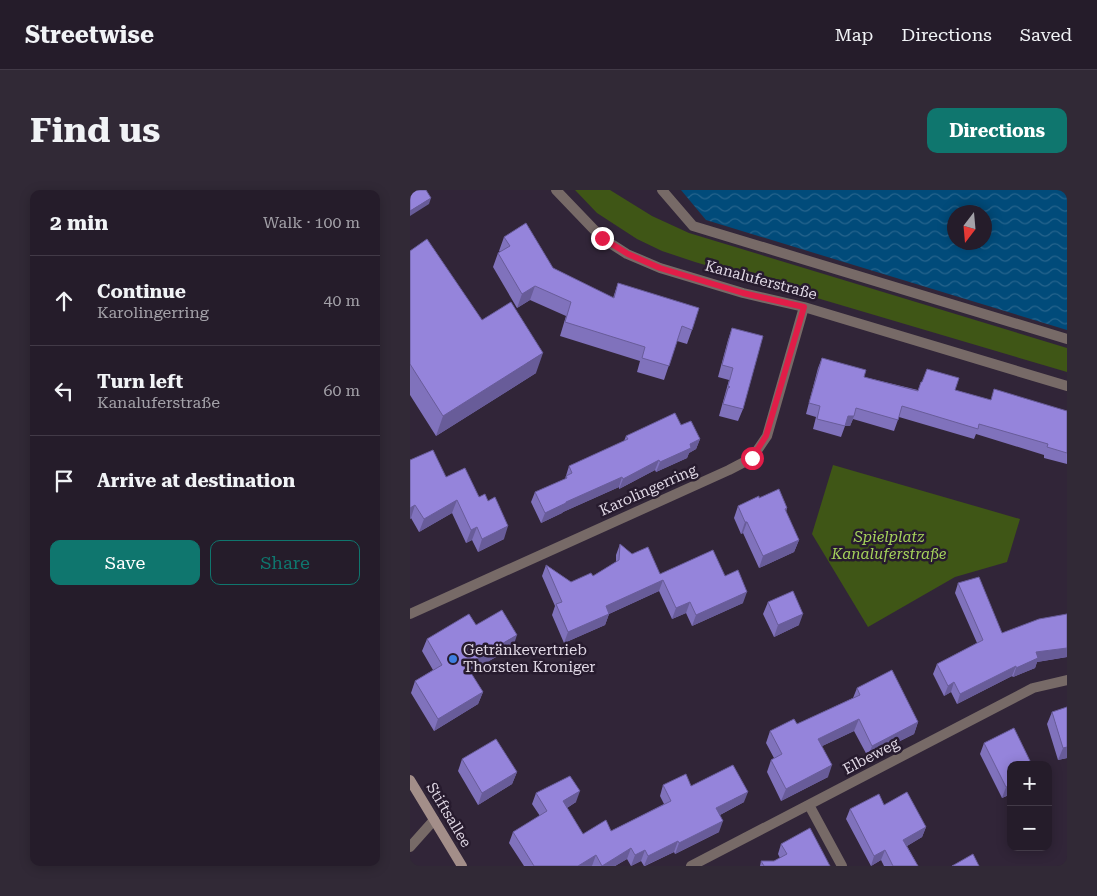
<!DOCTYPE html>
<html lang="en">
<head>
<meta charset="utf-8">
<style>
  body { margin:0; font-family:"Roboto Serif",serif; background:#312936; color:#f1f3f6 }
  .controls { position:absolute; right:15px; bottom:15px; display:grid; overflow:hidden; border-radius:10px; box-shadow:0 2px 12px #0003 }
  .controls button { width:45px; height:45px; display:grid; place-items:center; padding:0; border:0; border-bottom:1px solid #423a47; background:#251c2a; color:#f1f3f6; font:25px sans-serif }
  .compass { position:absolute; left:537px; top:15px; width:45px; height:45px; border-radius:50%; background:#251c2a; box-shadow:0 2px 12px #0003; rotate:196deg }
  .stop { position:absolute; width:15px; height:15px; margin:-11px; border:4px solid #e11d48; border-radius:50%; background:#fff }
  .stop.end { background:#e11d48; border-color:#fff; box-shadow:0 1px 5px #0008 }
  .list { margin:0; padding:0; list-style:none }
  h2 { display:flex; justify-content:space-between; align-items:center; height:65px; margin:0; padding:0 20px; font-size:21px }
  h2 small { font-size:16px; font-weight:400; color:#a3a1a8 }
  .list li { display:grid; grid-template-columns:32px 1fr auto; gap:15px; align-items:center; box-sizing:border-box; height:90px; padding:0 20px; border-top:1px solid #423a47 }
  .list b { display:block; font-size:19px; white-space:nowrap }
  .list p { margin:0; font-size:16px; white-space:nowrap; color:#a3a1a8 }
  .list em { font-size:16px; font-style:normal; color:#a3a1a8 }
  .actions { display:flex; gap:10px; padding:15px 20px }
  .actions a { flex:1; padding:11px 0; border:1px solid #0f766e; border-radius:10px; text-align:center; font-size:18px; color:#0f766e }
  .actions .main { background:#0f766e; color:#fff }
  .icon { flex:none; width:28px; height:28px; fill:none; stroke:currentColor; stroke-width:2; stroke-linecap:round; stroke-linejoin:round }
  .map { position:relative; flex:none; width:657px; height:676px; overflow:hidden; border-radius:10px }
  header { display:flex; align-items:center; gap:30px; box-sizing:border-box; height:70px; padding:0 25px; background:#251c2a; border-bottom:1px solid #423a47 }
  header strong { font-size:24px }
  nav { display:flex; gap:28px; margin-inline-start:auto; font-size:18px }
  .intro { display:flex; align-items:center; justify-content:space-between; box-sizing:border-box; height:120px; padding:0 30px }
  h1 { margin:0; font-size:35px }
  .button { padding:12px 22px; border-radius:10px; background:#0f766e; color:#fff; font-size:18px; font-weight:700 }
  main { display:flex; gap:30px; padding:0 30px }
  aside { flex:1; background:#251c2a; border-radius:10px; box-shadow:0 2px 12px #0003 }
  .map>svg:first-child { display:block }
</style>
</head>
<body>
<header>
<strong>Streetwise</strong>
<nav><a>Map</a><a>Directions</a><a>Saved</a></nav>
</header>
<div class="intro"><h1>Find us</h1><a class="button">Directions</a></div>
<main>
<aside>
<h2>2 min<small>Walk · 100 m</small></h2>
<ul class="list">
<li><svg class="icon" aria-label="ahead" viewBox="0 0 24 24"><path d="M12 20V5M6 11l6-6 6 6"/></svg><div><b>Continue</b><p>Karolingerring</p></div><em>40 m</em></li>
<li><svg class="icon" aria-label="left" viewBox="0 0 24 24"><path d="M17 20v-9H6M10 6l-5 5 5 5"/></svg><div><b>Turn left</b><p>Kanaluferstraße</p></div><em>60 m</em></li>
<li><svg class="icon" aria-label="arrive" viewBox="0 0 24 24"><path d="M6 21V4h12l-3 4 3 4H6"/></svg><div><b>Arrive at destination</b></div></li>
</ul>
<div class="actions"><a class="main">Save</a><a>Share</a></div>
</aside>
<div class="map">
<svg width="657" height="676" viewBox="0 0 657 676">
  <defs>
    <pattern id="water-waves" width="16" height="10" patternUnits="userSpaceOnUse" patternTransform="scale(1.25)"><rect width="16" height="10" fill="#014b7a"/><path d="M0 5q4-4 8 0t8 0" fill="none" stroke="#26648d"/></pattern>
  </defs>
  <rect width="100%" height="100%" fill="#312538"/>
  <path fill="#3f5616" d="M165 0H200L242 26 279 43 657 158V182L285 72 252 61 227 49 187 23Z
    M423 275 610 329 597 372 545 387 458 437 402 344Z"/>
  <path fill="url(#water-waves)" fill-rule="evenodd" d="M271 0H657V140L296 30ZM544 22H574V52H544Z"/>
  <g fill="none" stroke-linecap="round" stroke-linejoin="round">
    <path stroke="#776a67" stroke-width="10" d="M252 0 283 36 657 149
      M0 657 24 630"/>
    <path stroke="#776a67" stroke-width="10" d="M146 0 192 48 217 64 250 78 333 103 394 117 657 196
      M0 424 319 280 342 268 357 246 394 117
      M399 615 432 676
      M281 676 623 498 657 490"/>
    <path stroke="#a38e89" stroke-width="10" d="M0 590 52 676"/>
  </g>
  <path fill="#8072bc" d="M94 47 143 78 203 108 208 93 282 140 277 154 267 151 254 190 227 182 230 171 150 146 156 126 120 110 107 118 83 77 88 63 90 62 89 61Z
    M0 61 126 183 26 246 0 205Z
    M322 138 333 219 328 231 309 226 319 190 308 187 318 150Z
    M412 168 454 187 508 200 511 192 545 200 581 210 657 221V274L634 268V265L566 244 564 249 489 227 484 241 443 229 440 236H435L431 247 403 239 406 227 396 224 408 178Z
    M271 235 290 249 286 259 279 263 277 268 246 282 245 280 209 299V297L153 322 152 323 131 333 121 312 125 302 155 289 159 276 214 251 216 246Z
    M0 270 36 287 69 307 94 349 68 362 62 350 56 353 42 323 9 342 1 328 0 329Z
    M349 308 377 318 376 322 389 350 384 362 349 378 333 343 331 344 324 328 328 316Z
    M210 354 222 364 250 384 315 386 333 413 282 436 276 423 262 429 249 401 199 424 195 435 154 453 142 425 145 416 132 386 136 375 161 392 183 386 206 372V365Z
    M548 393 592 443 657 424V467L627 472 625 478 603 487 602 486 547 514 541 502 534 506 523 484 527 474 567 453 545 403Z
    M358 412 389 435 364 447 353 424Z
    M66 435 103 457 60 482 73 502 68 514 24 541 1 503 5 491 23 480 12 461 17 449Z
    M447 498 508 532 504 544 458 567 444 541 412 556 418 587 371 611 357 582 361 570 364 568 356 553 360 541 387 534 443 508Z
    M642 522 657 568 648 570 637 534Z
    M574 553 601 575V604L592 608 570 564Z
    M52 569 107 582 102 594 68 615 48 581Z
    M253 595 281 596 334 612 310 625 309 642 265 664 264 662 235 676H234L231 671 221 676 217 669 205 676H114L99 653 103 642 130 626 122 614 126 603 166 612 157 618 173 644 201 641 254 614 250 606Z
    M474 615 516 637 512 647 497 656 508 676H474L471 670 461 676 436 629 440 619Z
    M371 654 420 676H350L351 671H364L370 668 368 664Z"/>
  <path fill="#685c99" d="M21 8 19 14 0 26V21Z
    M125 96 120 110 107 118 112 104Z
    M133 163 126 183 26 246 33 226Z
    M438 226H444L440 236H434Z
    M290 249 286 259 279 263 277 268 246 282 250 272 280 254Z
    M249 270 245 280 209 299 213 289Z
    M212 287 209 297 153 322 152 323 131 333 135 323 156 312Z
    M47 310 42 323 9 342 14 329Z
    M5 315 1 328 0 329V318Z
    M335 332H337L333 343 331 344Z
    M98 336 94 349 68 362 72 349Z
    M67 337 62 350 56 353 61 340Z
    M389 350 384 362 349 378 353 366Z
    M253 390 249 401 192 427 196 416Z
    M337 402 333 413 282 436 286 425Z
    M280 412 276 423 262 429 266 418Z
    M199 424 195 435 154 453 158 442Z
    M393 424 389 435 364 447 368 435Z
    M107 445 103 457 52 487 56 475Z
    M657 458V467L627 472 625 478 603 487 606 478 626 462Z
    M606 476 602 486 547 514 550 504Z
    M544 492 541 502 534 506 538 496Z
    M73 502 68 514 24 541 28 529Z
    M449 529 444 541 404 560 408 549Z
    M508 532 504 544 458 567 462 556Z
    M657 557V568L648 570 653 558Z
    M422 575 418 587 371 611 376 599Z
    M107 582 102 594 68 615 72 603Z
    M601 595V604L592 608 596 597Z
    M170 601 166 612 150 622 153 611Z
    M338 602 334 612 302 629 306 618Z
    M313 631 309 642 265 664 269 653Z
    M516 637 512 647 490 660 493 650Z
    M268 651 264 662 234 676 238 666Z
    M221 658 217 669 205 676H192Z
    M235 660 231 671 221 676 225 665Z
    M475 660 471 670 461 676 464 666Z
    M186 665 182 676H168Z"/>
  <path fill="#9584db" stroke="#685c99" d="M0 0H16L21 8 0 21Z
    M116 33 143 78 204 108 208 93 289 118 282 140 272 136 259 176 232 168 235 157 155 132 161 112 125 96 112 104 88 63 100 56 94 47Z
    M17 49 72 130 101 112 133 163 33 226 0 174V61Z
    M322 138 353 146 333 219 313 214 318 198 320 197 318 196 323 178 312 175Z
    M412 168 456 180 454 187 508 201 511 192H512L517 179 549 188 545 200 581 210 584 199 657 221V263L637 257 638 254 569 234 568 239 492 216 488 230 446 218 444 226H438L435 236 407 229 410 216 399 213Z
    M265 223 271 235 281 231 290 249 280 254 281 258 250 272 249 270 213 289 212 287 156 312V313L135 323 125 302 157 288 156 286 162 283 159 276 218 249 216 246Z
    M23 260 36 287 55 278 69 307 75 304 78 311 85 307 98 336 72 349 67 337 61 340 47 310 14 329 5 315 0 318V270Z
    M369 299 377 318 375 319 389 350 353 366 337 332H335L328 316 349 306V308Z
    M210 354 222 364 238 357 250 384 303 360 315 386 328 380 337 402 286 425 280 412 266 418 253 390 196 416 199 424 158 442 146 414 152 412 136 375 161 392 181 383 183 386 209 370Z
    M569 387 592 443 629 429 657 424V458L626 462 628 468 606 478V476L550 504 544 492 538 496 527 474 573 450 548 393Z
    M383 401 393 424 368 435 358 412Z
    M92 420 107 445 56 475 73 502 28 529 5 491 32 475 17 449 59 424 66 435Z
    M482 480 508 532 462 556 449 529 408 549 422 575 376 599 361 570 372 564 360 541 384 529 387 534 450 505 447 498Z
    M657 517V557L653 558 642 522Z
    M604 538 622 575H601V595L596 597 574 553Z
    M86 549 107 582 72 603 52 569Z
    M323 575 338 602 306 618 313 631 269 653 268 651 238 666 235 660 225 665 221 658 192 676 186 665 168 676H124L103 642 137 621 126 603 160 586 170 601 153 611 173 644 196 630 201 641 261 611 253 595 276 584 281 596Z
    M497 602 516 637 493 650 508 676H483L475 660 464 666 440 619 469 604 474 615Z
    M400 638 420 676H354L351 671H364L377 664 371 654Z
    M563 664 569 676H542Z"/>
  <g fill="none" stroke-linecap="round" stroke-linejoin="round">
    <path stroke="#e11d48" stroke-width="6" d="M192 48 218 64 250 78 333 103 394 117 356 246 342 268"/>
  </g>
  <circle fill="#3f7fe0" stroke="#271b2e" stroke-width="2" cx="43" cy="469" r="5"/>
  <g text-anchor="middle" stroke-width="5" stroke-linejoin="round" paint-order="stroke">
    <g font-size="15" fill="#dfd7e4" stroke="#271b2e">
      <text transform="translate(351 90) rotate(15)" y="5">Kanaluferstraße</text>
      <text transform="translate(238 300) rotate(-24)" y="5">Karolingerring</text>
      <text transform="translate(461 566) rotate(-28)" y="5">Elbeweg</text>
      <text transform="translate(39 625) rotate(59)" y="5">Stiftsallee</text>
    </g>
    <g font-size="15" font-style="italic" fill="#a5d35b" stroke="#271b2e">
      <text x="479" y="352">Spielplatz<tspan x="479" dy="17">Kanaluferstraße</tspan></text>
    </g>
    <g font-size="15" fill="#dfd7e4" stroke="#271b2e" text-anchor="start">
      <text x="53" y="465">Getränkevertrieb<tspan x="53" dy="17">Thorsten Kroniger</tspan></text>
    </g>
  </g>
</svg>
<div class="controls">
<button>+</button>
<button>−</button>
</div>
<svg class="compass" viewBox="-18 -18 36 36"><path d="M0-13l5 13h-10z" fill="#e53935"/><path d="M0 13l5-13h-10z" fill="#a3a1a8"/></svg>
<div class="stop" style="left:342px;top:268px"></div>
<div class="stop end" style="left:192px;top:48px"></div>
</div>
</main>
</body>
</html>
